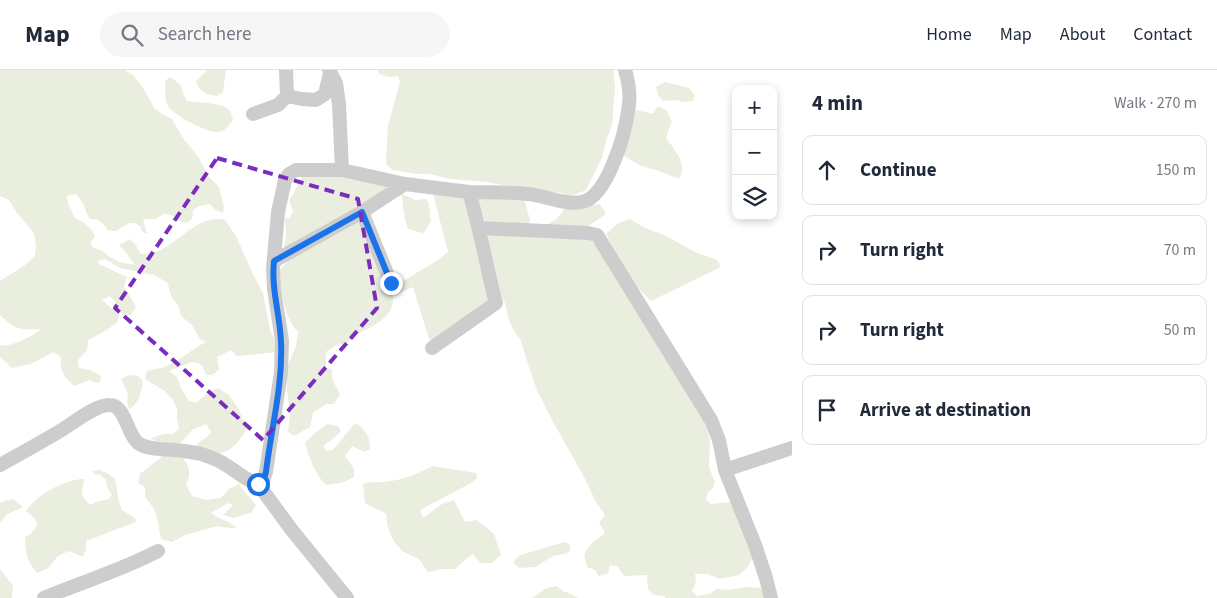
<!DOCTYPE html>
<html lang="en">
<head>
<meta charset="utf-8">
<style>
  body { margin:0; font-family:"Source Sans 3",sans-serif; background:#f6f6f7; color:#1f2937 }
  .controls { position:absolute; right:15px; top:15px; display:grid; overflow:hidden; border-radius:10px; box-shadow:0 2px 8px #0003 }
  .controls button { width:45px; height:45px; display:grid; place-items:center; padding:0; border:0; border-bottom:1px solid #e0e1e3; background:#fff; color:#1f2937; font:25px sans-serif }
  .stop { position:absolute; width:15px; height:15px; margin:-11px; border:4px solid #1a73e8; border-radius:50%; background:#fff }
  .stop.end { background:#1a73e8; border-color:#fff; box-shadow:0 1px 5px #0008 }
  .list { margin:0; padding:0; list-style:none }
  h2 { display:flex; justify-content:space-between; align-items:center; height:65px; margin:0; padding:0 20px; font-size:21px }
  h2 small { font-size:16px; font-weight:400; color:#747a83 }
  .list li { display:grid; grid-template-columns:32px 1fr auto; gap:15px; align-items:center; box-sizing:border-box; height:70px; margin:0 10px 10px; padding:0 10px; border:1px solid #e0e1e3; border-radius:10px }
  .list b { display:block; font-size:19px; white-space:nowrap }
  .list em { font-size:16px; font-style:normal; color:#747a83 }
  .icon { flex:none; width:28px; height:28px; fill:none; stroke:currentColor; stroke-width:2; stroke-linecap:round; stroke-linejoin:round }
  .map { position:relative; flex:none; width:792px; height:528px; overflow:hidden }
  header { display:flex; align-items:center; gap:30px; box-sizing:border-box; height:70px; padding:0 25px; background:#fff; border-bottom:1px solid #e0e1e3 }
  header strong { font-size:24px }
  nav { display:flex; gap:28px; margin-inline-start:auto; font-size:18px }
  .search { width:350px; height:45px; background:#f6f6f7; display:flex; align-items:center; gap:12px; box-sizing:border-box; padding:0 18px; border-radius:28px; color:#747a83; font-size:19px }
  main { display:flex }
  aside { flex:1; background:#fff }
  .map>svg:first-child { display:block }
</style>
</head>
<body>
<header>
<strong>Map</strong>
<div class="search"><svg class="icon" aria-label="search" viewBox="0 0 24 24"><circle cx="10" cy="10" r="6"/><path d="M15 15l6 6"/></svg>Search here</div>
<nav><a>Home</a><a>Map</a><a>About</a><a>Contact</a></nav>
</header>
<main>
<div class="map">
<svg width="792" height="528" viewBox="0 0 792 528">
  <rect width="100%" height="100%" fill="#fff"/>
  <path fill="#e9eede" d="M0 0H125L133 5 144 19 154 38 164 45 172 49 183 68 199 88 208 106 219 117 224 137 223 143 215 140 210 134 199 136 193 140 192 149 186 153 177 150 171 145 164 144 155 149H146L143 150 147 163H143L140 156 135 153C132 153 129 153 126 155 116 159 120 163 107 160 104 152 98 149 90 149L86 142 84 135 76 124 67 126 68 133 75 148C85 152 90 157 95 166L90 174 94 178 101 180 110 187 119 192 135 195C130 188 125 181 119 175L130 169 135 174 141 184C148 184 155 183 161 180 181 170 200 144 225 150L236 166 252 202 263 223 270 260 277 275V282L237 286 231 280 217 287 219 300 212 305H206L203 297 199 293 192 292 169 301 177 307 181 318 188 330 196 333 209 322 218 318 229 325 238 338 247 359C240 369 232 383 218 383 213 383 201 377 196 375L208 366 211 362 206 354 192 360 182 372 172 376 157 373 151 368 164 364H173L179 359 177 348V338L173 330 165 321 145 309 147 301C153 299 161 299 167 296 181 290 192 279 206 272L200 269 192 255 181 246 178 235 172 228 169 219 168 213 154 205 120 198 105 189 98 191 99 194 127 207 124 216 136 237 131 245 125 246 115 235V231L110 226 102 230 119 245 117 253 105 261 88 270 87 280 78 290 79 298 90 300 101 306 100 312 95 313 90 310 74 316C63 305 60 303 61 287L53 282 31 294 12 298 0 287V275C10 278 33 266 41 259 20 260 16 260 0 245V211L25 195 35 186 36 176 34 163 17 143 9 130 0 126Z
    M207 0H226L223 22 217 26C207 25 199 22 196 11Z
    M378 0H613L615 18 612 55 606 71 602 88 586 120 569 127 562 123 523 119 487 112 451 109 429 104H418L392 100 387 95 386 89 388 56 400 12 398 6 389 7 379 4Z
    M170 7 181 15 183 23 187 31C198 33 220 32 228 39 230 41 232 46 233 50 229 55 226 61 218 62 208 63 171 45 167 34 164 27 166 18 165 11Z
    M665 12 689 18 695 25 693 31 684 32 677 30 663 31 658 25 656 17Z
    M658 36 667 41 672 52 668 61 666 68C675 81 688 93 679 109L659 101 639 95 621 84 633 44 636 40 653 44Z
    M327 104 346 108 388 114 392 117 283 183 286 166 285 148H290L293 141 289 130 294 123 301 108 306 105Z
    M433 123 467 127 492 232 432 272 429 269 413 217 401 222 398 214 438 190 448 182Z
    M402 124 415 130 426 129 429 134 431 151 424 163 415 161 408 159C404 150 403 134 402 124Z
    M520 128 525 132 530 150 529 153 518 157 492 155 485 151 479 139 477 129Z
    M600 134 606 144 588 156 540 158 557 149 565 138Z
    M630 149 643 157 664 165 695 182 717 190 720 195 719 198 651 231C640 221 628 207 620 193 615 184 612 174 606 164L617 154Z
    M358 150H362L382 205C378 210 377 215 379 220L391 219C401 247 372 255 354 266 351 268 348 272 346 274H338L326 282V298L332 299C331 309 335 315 340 324L334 334H326L313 343 310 357 294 366 288 362 290 345 285 301 296 277 298 262C283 247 283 222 278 202L288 191 347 158Z
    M498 162 592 167V172L596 175 702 345 710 369 709 398 715 412 713 418 708 422 706 430 711 434 732 432 753 487 747 498 739 505 719 509 708 504H695L696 512 692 521 697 526 709 524 717 519 729 520 747 517 760 518 766 522 767 528H666L664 526 654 525 648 519 647 505 624 506 618 497 610 495 608 503 599 506 595 500 587 497 584 484 591 474 605 463 599 453 605 445 596 432 584 407 552 350 537 320 528 294 521 271 514 261 509 250 505 233 497 217 488 172V165Z
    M129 305 138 306 143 311C141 322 140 333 129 339L127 332 128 324 121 309Z
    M355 353C366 359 370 367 370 379L365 382 352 376 345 386 354 399V407L341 413 326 415C315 404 309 388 305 373L315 363 327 354 338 356 341 361 335 367 323 376 327 381 333 380Z
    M165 384 183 388C190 398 191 403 186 415L192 426 206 430 221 428 229 419 239 414 244 421 256 435 252 442 234 448 223 445 233 435 228 433 211 443C220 450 228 450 237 458H230L217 456 185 465 172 472 161 469C157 449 159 443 145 427V417L138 413 140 404Z
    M433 396 476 403 477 408 471 413 420 440 423 448 442 434 454 430 465 452 477 450 494 464 501 485 492 493H481L472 484 455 499H443L428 502 419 489 402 481 393 470 388 458 386 444 365 433 363 414C374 411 380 413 391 411 406 409 419 403 433 396Z
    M99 400 107 403 115 409 119 432 122 440 135 448 136 452 86 471V479L83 487 69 481 58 486 48 498 37 503C27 492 25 481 25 467L31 464 38 454 34 448 26 441C36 425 65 409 84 409 83 424 78 422 90 435L99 431 109 429 112 425 107 417 106 410 101 405 94 404 92 401Z
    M13 429 23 437 6 445 2 451 0 453V433L4 431Z
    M565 472 570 475V481L564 484 553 486 535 497 519 498 513 492 520 485Z
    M0 499 13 516 12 528H0Z
    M557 516 564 522H567L578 528H532L547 518Z"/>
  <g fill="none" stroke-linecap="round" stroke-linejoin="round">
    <path stroke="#cdcdcd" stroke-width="14" d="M329 0 336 13 339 34 342 100
      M287 26 302 29 316 30 325 24 330 3
      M253 44 278 35 287 26 286 0
      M469 122C489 122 509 122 529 124 546 126 570 137 585 131 608 123 625 64 628 41 631 27 629 13 625 0
      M362 142 391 213
      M479 158 588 163 597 165 711 350 719 370 725 400 755 475 766 508 771 528
      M274 191 362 142 405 114
      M0 395C20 384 40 373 60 361 72 354 96 334 110 335 125 335 127 364 138 373 148 380 163 379 175 380 184 381 193 382 201 384 211 387 221 391 229 397 239 403 247 411 258 414L291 459 347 528
      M725 400 792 378
      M258 414 263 411 266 402 281 302 282 271 274 219 273 199 278 142 285 110 289 104 296 100H342L405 114 469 122C480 158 486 196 496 233L432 278
      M44 528C82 512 122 500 158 481"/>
  </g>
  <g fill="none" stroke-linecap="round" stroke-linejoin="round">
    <path stroke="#1a73e8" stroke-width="6" d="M258 414 263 411 266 402C271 359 283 316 281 272 280 244 271 220 274 191L362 142 391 213"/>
  </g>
  <path fill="none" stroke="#7b2cbf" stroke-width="4" stroke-dasharray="10 6" stroke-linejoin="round" d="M217 88 358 129 377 238 263 370 115 238Z"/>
</svg>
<div class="controls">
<button>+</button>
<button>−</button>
<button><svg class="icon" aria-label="layers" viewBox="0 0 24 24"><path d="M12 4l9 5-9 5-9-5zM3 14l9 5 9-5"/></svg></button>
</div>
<div class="stop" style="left:258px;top:414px"></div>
<div class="stop end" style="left:391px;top:213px"></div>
</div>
<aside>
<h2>4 min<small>Walk · 270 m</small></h2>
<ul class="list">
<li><svg class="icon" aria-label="ahead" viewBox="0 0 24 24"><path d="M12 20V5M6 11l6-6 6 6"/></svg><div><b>Continue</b></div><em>150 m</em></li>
<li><svg class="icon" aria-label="right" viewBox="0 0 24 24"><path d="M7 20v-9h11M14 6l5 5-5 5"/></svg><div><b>Turn right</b></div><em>70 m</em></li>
<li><svg class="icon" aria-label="right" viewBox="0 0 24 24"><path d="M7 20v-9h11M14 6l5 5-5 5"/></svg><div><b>Turn right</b></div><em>50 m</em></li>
<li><svg class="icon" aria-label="arrive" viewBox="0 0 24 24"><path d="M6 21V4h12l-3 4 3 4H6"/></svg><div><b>Arrive at destination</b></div></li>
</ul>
</aside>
</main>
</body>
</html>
